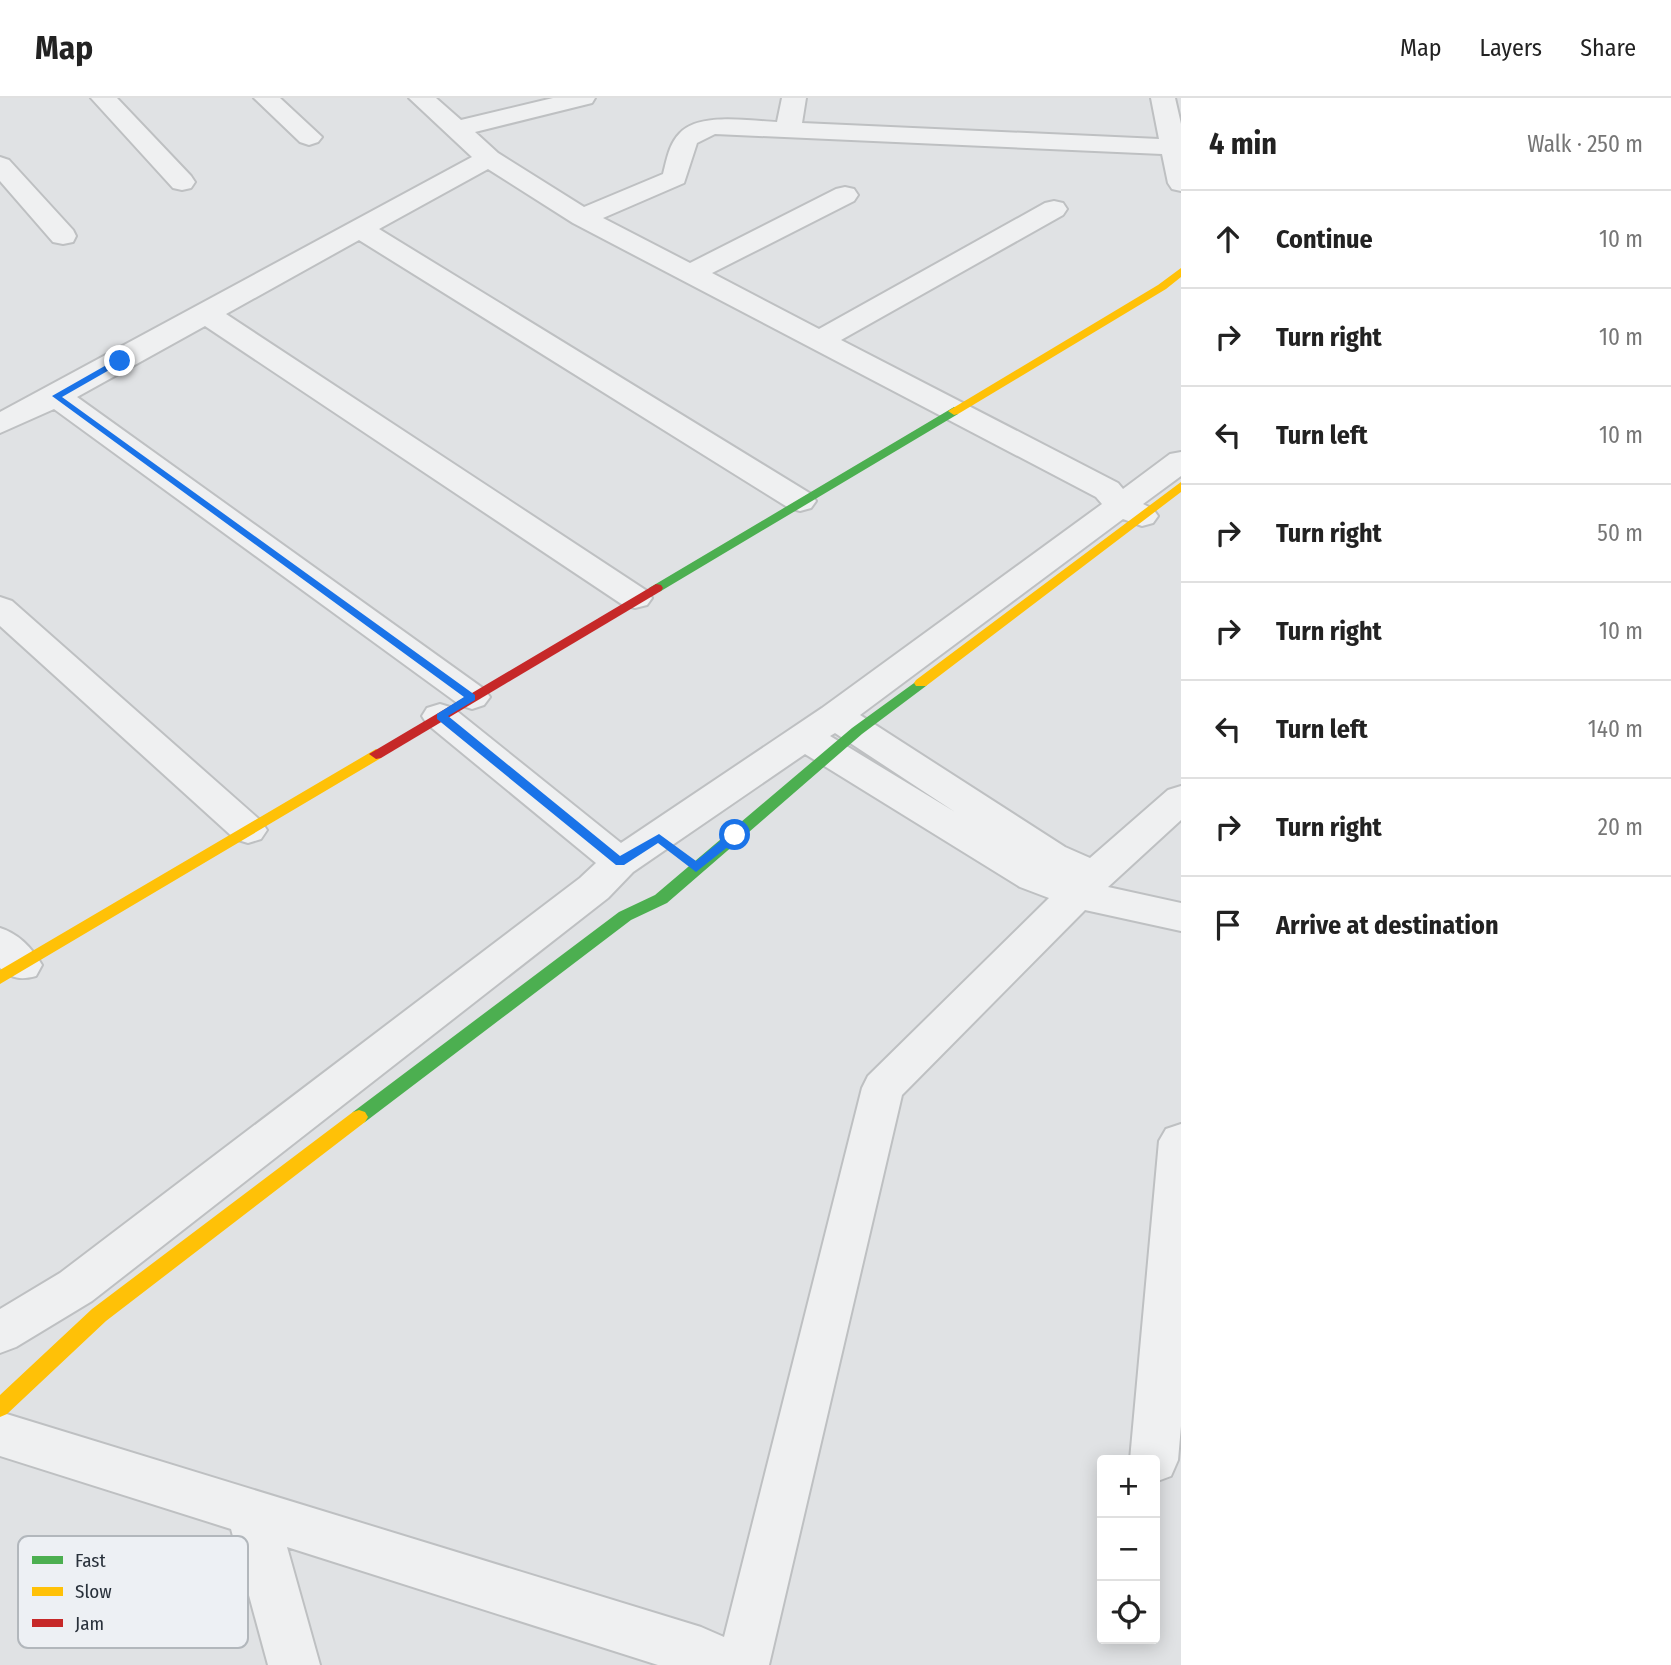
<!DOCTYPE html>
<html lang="en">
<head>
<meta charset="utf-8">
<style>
  body { margin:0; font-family:"Fira Sans Condensed",sans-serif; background:#f6f6f6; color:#222 }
  .controls { position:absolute; right:21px; bottom:21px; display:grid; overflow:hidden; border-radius:7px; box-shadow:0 4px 18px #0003 }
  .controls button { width:63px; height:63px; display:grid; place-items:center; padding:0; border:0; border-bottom:2px solid #e0e0e0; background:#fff; color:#222; font:35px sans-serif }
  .stop { position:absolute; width:21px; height:21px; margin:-16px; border:5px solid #1a73e8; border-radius:50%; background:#fff }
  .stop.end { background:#1a73e8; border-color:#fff; box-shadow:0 2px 7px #0008 }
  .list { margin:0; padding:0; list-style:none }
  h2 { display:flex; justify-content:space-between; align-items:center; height:91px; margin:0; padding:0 28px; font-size:30px }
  h2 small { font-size:23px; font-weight:400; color:#767676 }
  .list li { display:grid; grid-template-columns:46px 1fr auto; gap:21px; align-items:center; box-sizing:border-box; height:98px; padding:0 28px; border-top:2px solid #e0e0e0 }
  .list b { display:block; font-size:26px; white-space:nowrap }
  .list em { font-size:23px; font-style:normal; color:#767676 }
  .icon { flex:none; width:38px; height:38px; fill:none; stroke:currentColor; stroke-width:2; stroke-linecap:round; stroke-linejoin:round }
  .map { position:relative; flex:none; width:1181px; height:1567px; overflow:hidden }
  header { display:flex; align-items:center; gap:42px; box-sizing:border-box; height:98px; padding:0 35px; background:#fff; border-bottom:2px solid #e0e0e0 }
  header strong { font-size:33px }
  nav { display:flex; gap:38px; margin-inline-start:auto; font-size:24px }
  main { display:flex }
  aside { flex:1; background:#fff }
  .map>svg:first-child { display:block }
</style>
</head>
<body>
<header>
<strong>Map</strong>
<nav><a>Map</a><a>Layers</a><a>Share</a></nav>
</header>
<main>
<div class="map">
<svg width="1181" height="1567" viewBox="0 0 1181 1567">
  <rect width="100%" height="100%" fill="#e0e2e4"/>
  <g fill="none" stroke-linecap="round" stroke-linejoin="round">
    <defs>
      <path id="street" d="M91 0H117L191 78 195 84 191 90 182 92 173 90Z
        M254 0H280L322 39 318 44 309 47 300 44Z
        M409 0H436L461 22 553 0H595L592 5 475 34 498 55 584 109 663 76C667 61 669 46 680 35 699 14 751 23 777 24L782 0H806L802 25 1159 41 1151 0H1175L1181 26V93L1172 91 1168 85 1162 56 715 36 697 45 684 85 603 120 690 165 836 91 845 89 854 91 858 97 854 103 712 175 819 231 1045 105 1054 103 1063 105 1067 111 1063 117 841 242 1118 385 1123 391 1170 356 1181 354V378L1143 406 1153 411 1158 418 1153 425 1142 428 1123 421 860 617 1065 749 1090 760 1168 692 1181 688V722L1108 789 1181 805V833L1085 812 902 997 769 1567H658L287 1449 320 1567H268L231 1431 0 1358V1314L701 1529 724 1539 862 990 868 978 1049 800 1020 789 805 656 633 774 608 800 92 1203 16 1249 0 1255V1211L60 1175 580 780 596 765 427 626 422 618 427 610 440 606 453 610 621 745 822 610 1102 406 1096 399 573 125 488 71 379 131 811 396 816 403 811 410 800 413 789 410 359 142 226 216 647 493 652 500 647 507 635 510 623 507 205 228 77 299 484 591 490 599 484 607 472 611 460 607 54 311 0 335V314L472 59ZM835 635 955 714 830 638Z
        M0 59 9 62 73 132 76 138 73 144 63 146 53 144 0 83Z
        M0 499 12 503 261 723 267 732 261 741 248 745 235 741 0 528Z
        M0 830C19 836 32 850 42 867L36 878C21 882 12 881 0 870Z
        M1181 1026V1328L1178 1362 1171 1378 1155 1384V1362H1130L1159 1043 1166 1031Z"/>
    </defs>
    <use href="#street" stroke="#bec0c2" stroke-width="4"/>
    <use href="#street" fill="#eff0f1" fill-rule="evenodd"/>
    <path fill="#4caf50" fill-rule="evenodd" d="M954 309 958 310V316L661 493 656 494 649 490Z
      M921 580 928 585 926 588 862 636 667 805 631 822 365 1024 359 1026 353 1024 350 1019 353 1014 619 814 655 797 852 630Z"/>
    <path fill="#ffc107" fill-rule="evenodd" d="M1181 170V179L1166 191 958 316 954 317 948 313 1158 187Z
      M1181 384V394L926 588H916L914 585 916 582Z
      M376 651 383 656 381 660 0 886V872Z
      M359 1012 365 1014 368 1019 365 1024 106 1223 7 1316 0 1319V1297L92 1211 353 1014Z"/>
    <path fill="#c62828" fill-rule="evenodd" d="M656 486 661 487 663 490 661 493 381 660 376 661 369 656Z"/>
  </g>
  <path fill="#1a73e8" d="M117 261 125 263 62 299 475 597V602L448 618 620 758 659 736 696 763 731 734H739V740L696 774 658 745 624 767H616L437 621V616L464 599 52 298Z"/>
  <rect x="18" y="1438" width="230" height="112" rx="10" fill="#edf0f4" stroke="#b2b7bc" stroke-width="2"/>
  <rect x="32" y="1458" width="31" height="8" fill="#4caf50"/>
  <rect x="32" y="1489" width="31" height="9" fill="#ffc107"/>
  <rect x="32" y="1521" width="31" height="8" fill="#c62828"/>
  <g font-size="19" fill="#29313b">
    <text x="75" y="1469">Fast</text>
    <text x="75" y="1500">Slow</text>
    <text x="75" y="1532">Jam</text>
  </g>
</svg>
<div class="controls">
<button>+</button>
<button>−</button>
<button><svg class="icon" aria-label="locate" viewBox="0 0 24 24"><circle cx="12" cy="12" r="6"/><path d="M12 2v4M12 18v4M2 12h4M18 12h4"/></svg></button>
</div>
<div class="stop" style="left:735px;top:737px"></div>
<div class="stop end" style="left:120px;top:263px"></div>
</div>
<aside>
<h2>4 min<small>Walk · 250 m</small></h2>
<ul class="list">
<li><svg class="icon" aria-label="ahead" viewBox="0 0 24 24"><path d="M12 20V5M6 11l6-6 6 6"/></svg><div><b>Continue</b></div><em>10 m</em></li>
<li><svg class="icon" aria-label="right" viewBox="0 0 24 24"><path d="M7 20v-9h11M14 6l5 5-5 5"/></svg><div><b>Turn right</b></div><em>10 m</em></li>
<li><svg class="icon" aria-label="left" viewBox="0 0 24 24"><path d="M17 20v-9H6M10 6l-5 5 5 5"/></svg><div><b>Turn left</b></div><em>10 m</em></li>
<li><svg class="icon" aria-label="right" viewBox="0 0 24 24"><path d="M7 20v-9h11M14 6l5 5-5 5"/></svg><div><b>Turn right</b></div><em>50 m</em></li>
<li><svg class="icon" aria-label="right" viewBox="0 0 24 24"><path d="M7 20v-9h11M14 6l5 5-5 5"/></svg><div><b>Turn right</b></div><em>10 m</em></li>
<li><svg class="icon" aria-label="left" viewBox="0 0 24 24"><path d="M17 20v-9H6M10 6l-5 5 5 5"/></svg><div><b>Turn left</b></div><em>140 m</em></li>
<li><svg class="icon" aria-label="right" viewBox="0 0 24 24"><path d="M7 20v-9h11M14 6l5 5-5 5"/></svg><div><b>Turn right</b></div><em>20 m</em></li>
<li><svg class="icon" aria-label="arrive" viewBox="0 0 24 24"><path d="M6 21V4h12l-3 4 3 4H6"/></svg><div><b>Arrive at destination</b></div></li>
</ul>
</aside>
</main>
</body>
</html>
